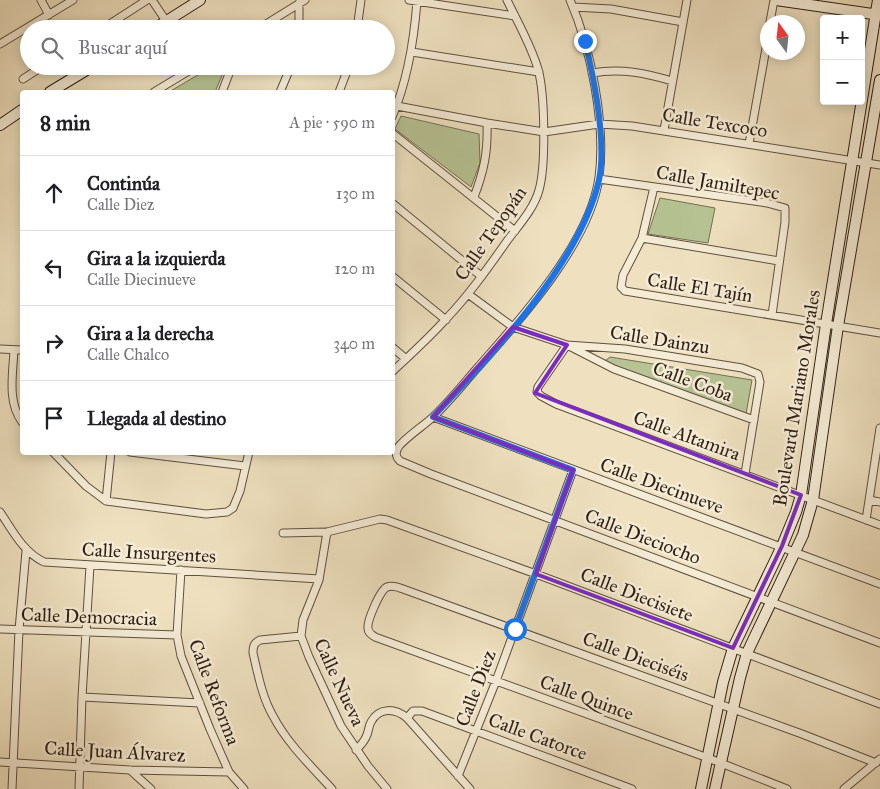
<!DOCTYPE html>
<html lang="es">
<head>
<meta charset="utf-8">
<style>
  body { margin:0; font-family:"IM FELL Great Primer",serif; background:#f6f6f6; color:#202124 }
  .controls { position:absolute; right:15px; top:15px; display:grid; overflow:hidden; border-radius:5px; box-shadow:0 2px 12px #0003 }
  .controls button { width:45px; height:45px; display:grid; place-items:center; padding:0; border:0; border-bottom:1px solid #e0e0e0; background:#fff; color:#202124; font:25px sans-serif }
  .compass { position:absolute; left:760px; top:15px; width:45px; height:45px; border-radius:50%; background:#fff; box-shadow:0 2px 12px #0003; rotate:345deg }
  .stop { position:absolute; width:15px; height:15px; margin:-11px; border:4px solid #1a73e8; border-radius:50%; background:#fff }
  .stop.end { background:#1a73e8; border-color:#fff; box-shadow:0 1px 5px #0008 }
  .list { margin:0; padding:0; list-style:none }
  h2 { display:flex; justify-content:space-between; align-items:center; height:65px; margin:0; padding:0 20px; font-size:21px }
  h2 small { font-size:16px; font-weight:400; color:#757577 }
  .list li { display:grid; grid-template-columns:32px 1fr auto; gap:15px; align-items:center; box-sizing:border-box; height:75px; padding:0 20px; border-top:1px solid #e0e0e0 }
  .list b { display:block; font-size:19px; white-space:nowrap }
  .list p { margin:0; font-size:16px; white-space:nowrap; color:#757577 }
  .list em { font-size:16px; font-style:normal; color:#757577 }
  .icon { flex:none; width:28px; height:28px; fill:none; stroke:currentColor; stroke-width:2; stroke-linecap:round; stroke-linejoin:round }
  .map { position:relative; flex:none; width:880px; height:789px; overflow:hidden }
  .search { position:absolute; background:#fff; box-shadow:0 2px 12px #0003; left:20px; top:20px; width:375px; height:55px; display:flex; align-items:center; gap:12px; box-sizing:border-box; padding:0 18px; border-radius:28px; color:#757577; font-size:19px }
  .panel { position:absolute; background:#fff; box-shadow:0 2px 12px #0003; left:20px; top:90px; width:375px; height:365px; border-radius:5px }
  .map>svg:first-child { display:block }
</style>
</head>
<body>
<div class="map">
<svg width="880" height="789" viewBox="0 0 880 789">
  <rect width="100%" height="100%" fill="#efe1c0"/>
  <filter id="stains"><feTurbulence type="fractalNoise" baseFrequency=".004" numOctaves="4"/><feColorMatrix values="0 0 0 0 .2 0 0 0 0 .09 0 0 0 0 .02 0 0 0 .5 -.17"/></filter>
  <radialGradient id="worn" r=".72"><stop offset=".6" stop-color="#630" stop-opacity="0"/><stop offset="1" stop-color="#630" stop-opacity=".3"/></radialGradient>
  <path fill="#b7c394" stroke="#737154" d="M213 66H226L215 92H169Z
    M401 116 479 134 480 163 471 187 395 129Z
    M660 198 715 208 708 243 648 234Z
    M610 357 752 380 746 414 622 369 605 361Z"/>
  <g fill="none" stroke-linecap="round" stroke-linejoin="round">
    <defs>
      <path id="street" d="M41 0 49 15
        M152 0 166 21
        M409 0 515 16
        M570 0C591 48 606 125 599 177 591 241 521 319 479 366 464 383 450 401 433 417 422 427 409 435 399 446 395 452 395 456 400 461L431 474 880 643
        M573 7 611 9 683 22
        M770 22 774 0
        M102 29 147 0
        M258 29 305 0
        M299 29V3
        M357 29 361 0
        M0 44 73 0
        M412 52 539 72
        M592 73C621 68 645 73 672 81
        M23 79 43 66
        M154 92 197 66
        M222 92 232 66
        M280 92 291 66
        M339 92 349 66
        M397 106 487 123 544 132 599 124 632 126 880 165
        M392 117C408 80 414 41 417 1
        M664 130 687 0
        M392 133 515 231
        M749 144 768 37
        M599 179 767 203 785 208V222L772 315
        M654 187 642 238 623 275 621 287 625 291 880 333
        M474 197C484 171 488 152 487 123
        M392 203 481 276
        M642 238 779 261
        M392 276 446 320
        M468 294 513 327 567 345 625 349 742 368 758 374 760 382 745 474
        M392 347 406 359
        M0 349 22 350
        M14 350C13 374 7 401 22 422
        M392 372C410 355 429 338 446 319 469 295 488 268 507 241 518 226 534 209 539 190 546 166 545 94 538 69 531 45 518 23 507 0
        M433 417 880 584
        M754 420 614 369 567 345 538 387 537 392 541 396 556 404 880 525
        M53 452 86 486 106 501 206 514 227 512 233 508 240 491 249 452
        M130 452 245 466
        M869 500 880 502
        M106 501 111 452
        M0 512C13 531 23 552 44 562L319 579
        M866 520 880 428
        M327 532 319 580 303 620 301 636 309 657 341 726 368 766 387 789
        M283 533 327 532 380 519 387 520 536 574 880 704
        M181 570 177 635 181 656 210 729 229 772 244 789
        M0 629 177 635
        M301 636 260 640C254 643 253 646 253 653 258 674 262 697 273 716 287 743 311 766 332 789
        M82 697 200 703
        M407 718 413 711H422L632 789
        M356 750C360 746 364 742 366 737 369 732 368 727 371 722 379 707 395 708 407 718L470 789
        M0 762 130 770 229 772
        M130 770 151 789
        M458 776 496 681 573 470
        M12 789 19 630 26 551
        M79 789 82 697 90 566
        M787 789 708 758 375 637C371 634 368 633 368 628 367 621 380 590 387 587 392 585 398 587 403 589L802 734 876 763
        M844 789 880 759"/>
      <path id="secondary" d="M776 0 880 15
        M154 29 200 0
        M50 92 93 66
        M0 125 22 110
        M701 789 723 682 733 648 782 546 796 512 801 495 826 324 878 0
        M715 789 740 678 747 653 803 535 813 500 838 326 880 80"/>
    </defs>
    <use href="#street" stroke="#5f503f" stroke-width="9"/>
    <use href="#secondary" stroke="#2f1f14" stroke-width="12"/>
    <use href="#street" stroke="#f5ecd6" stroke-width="7"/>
    <use href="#secondary" stroke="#f5ecd6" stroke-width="10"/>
  </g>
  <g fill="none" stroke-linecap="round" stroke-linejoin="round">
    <path stroke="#1a73e8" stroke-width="6" d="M515 629 573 470 433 417C491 355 580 264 599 180 607 141 594 79 585 41"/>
  </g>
  <path fill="none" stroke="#7b2cbf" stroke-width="4" stroke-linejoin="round" d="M513 327 567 345 535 393 801 495 782 546 733 648 536 574 573 470 433 417Z"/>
  <g text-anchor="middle" stroke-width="5" stroke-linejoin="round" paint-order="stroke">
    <g font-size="19" fill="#2f1f14" stroke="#f5ecd6">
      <text transform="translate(715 122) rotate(9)" y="7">Calle Texcoco</text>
      <text transform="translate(718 182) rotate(10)" y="7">Calle Jamiltepec</text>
      <text transform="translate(490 233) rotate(-55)" y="7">Calle Tepopán</text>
      <text transform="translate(700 287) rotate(9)" y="7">Calle El Tajín</text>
      <text transform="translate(660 339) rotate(9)" y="7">Calle Dainzu</text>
      <text transform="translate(693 381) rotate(20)" y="7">Calle Coba</text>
      <text transform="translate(796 398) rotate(-81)" y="7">Boulevard Mariano Morales</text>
      <text transform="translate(687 435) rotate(20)" y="7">Calle Altamira</text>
      <text transform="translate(662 485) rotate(20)" y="7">Calle Diecinueve</text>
      <text transform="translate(643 536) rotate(21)" y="7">Calle Dieciocho</text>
      <text transform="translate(149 552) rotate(3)" y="7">Calle Insurgentes</text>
      <text transform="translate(637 594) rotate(21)" y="7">Calle Diecisiete</text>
      <text transform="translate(89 616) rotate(2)" y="7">Calle Democracia</text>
      <text transform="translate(636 656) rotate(20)" y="7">Calle Dieciséis</text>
      <text transform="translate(340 682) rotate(65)" y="7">Calle Nueva</text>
      <text transform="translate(475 688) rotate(-69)" y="7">Calle Diez</text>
      <text transform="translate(215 692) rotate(69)" y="7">Calle Reforma</text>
      <text transform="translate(587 697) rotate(20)" y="7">Calle Quince</text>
      <text transform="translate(538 736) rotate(20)" y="7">Calle Catorce</text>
      <text transform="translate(115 751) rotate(3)" y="7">Calle Juan Álvarez</text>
    </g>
  </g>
  <rect width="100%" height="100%" filter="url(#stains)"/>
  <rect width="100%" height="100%" fill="url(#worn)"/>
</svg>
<div class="controls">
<button>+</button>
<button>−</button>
</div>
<svg class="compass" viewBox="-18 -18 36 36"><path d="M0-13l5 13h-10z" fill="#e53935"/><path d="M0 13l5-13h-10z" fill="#757577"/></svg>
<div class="stop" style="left:515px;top:629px"></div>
<div class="stop end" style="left:585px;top:41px"></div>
<div class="search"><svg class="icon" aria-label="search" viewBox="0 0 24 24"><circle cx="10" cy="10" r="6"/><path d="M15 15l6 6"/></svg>Buscar aquí</div>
<section class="panel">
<h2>8 min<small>A pie · 590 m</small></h2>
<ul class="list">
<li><svg class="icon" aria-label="ahead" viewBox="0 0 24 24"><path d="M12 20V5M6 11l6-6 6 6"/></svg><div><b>Continúa</b><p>Calle Diez</p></div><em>130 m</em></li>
<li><svg class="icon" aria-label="left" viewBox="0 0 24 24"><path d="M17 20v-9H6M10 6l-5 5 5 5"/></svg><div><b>Gira a la izquierda</b><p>Calle Diecinueve</p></div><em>120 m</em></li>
<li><svg class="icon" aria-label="right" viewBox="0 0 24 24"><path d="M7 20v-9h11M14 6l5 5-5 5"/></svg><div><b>Gira a la derecha</b><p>Calle Chalco</p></div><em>340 m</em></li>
<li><svg class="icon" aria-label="arrive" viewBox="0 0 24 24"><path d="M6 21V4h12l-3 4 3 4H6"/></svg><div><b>Llegada al destino</b></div></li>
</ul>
</section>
</div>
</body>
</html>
